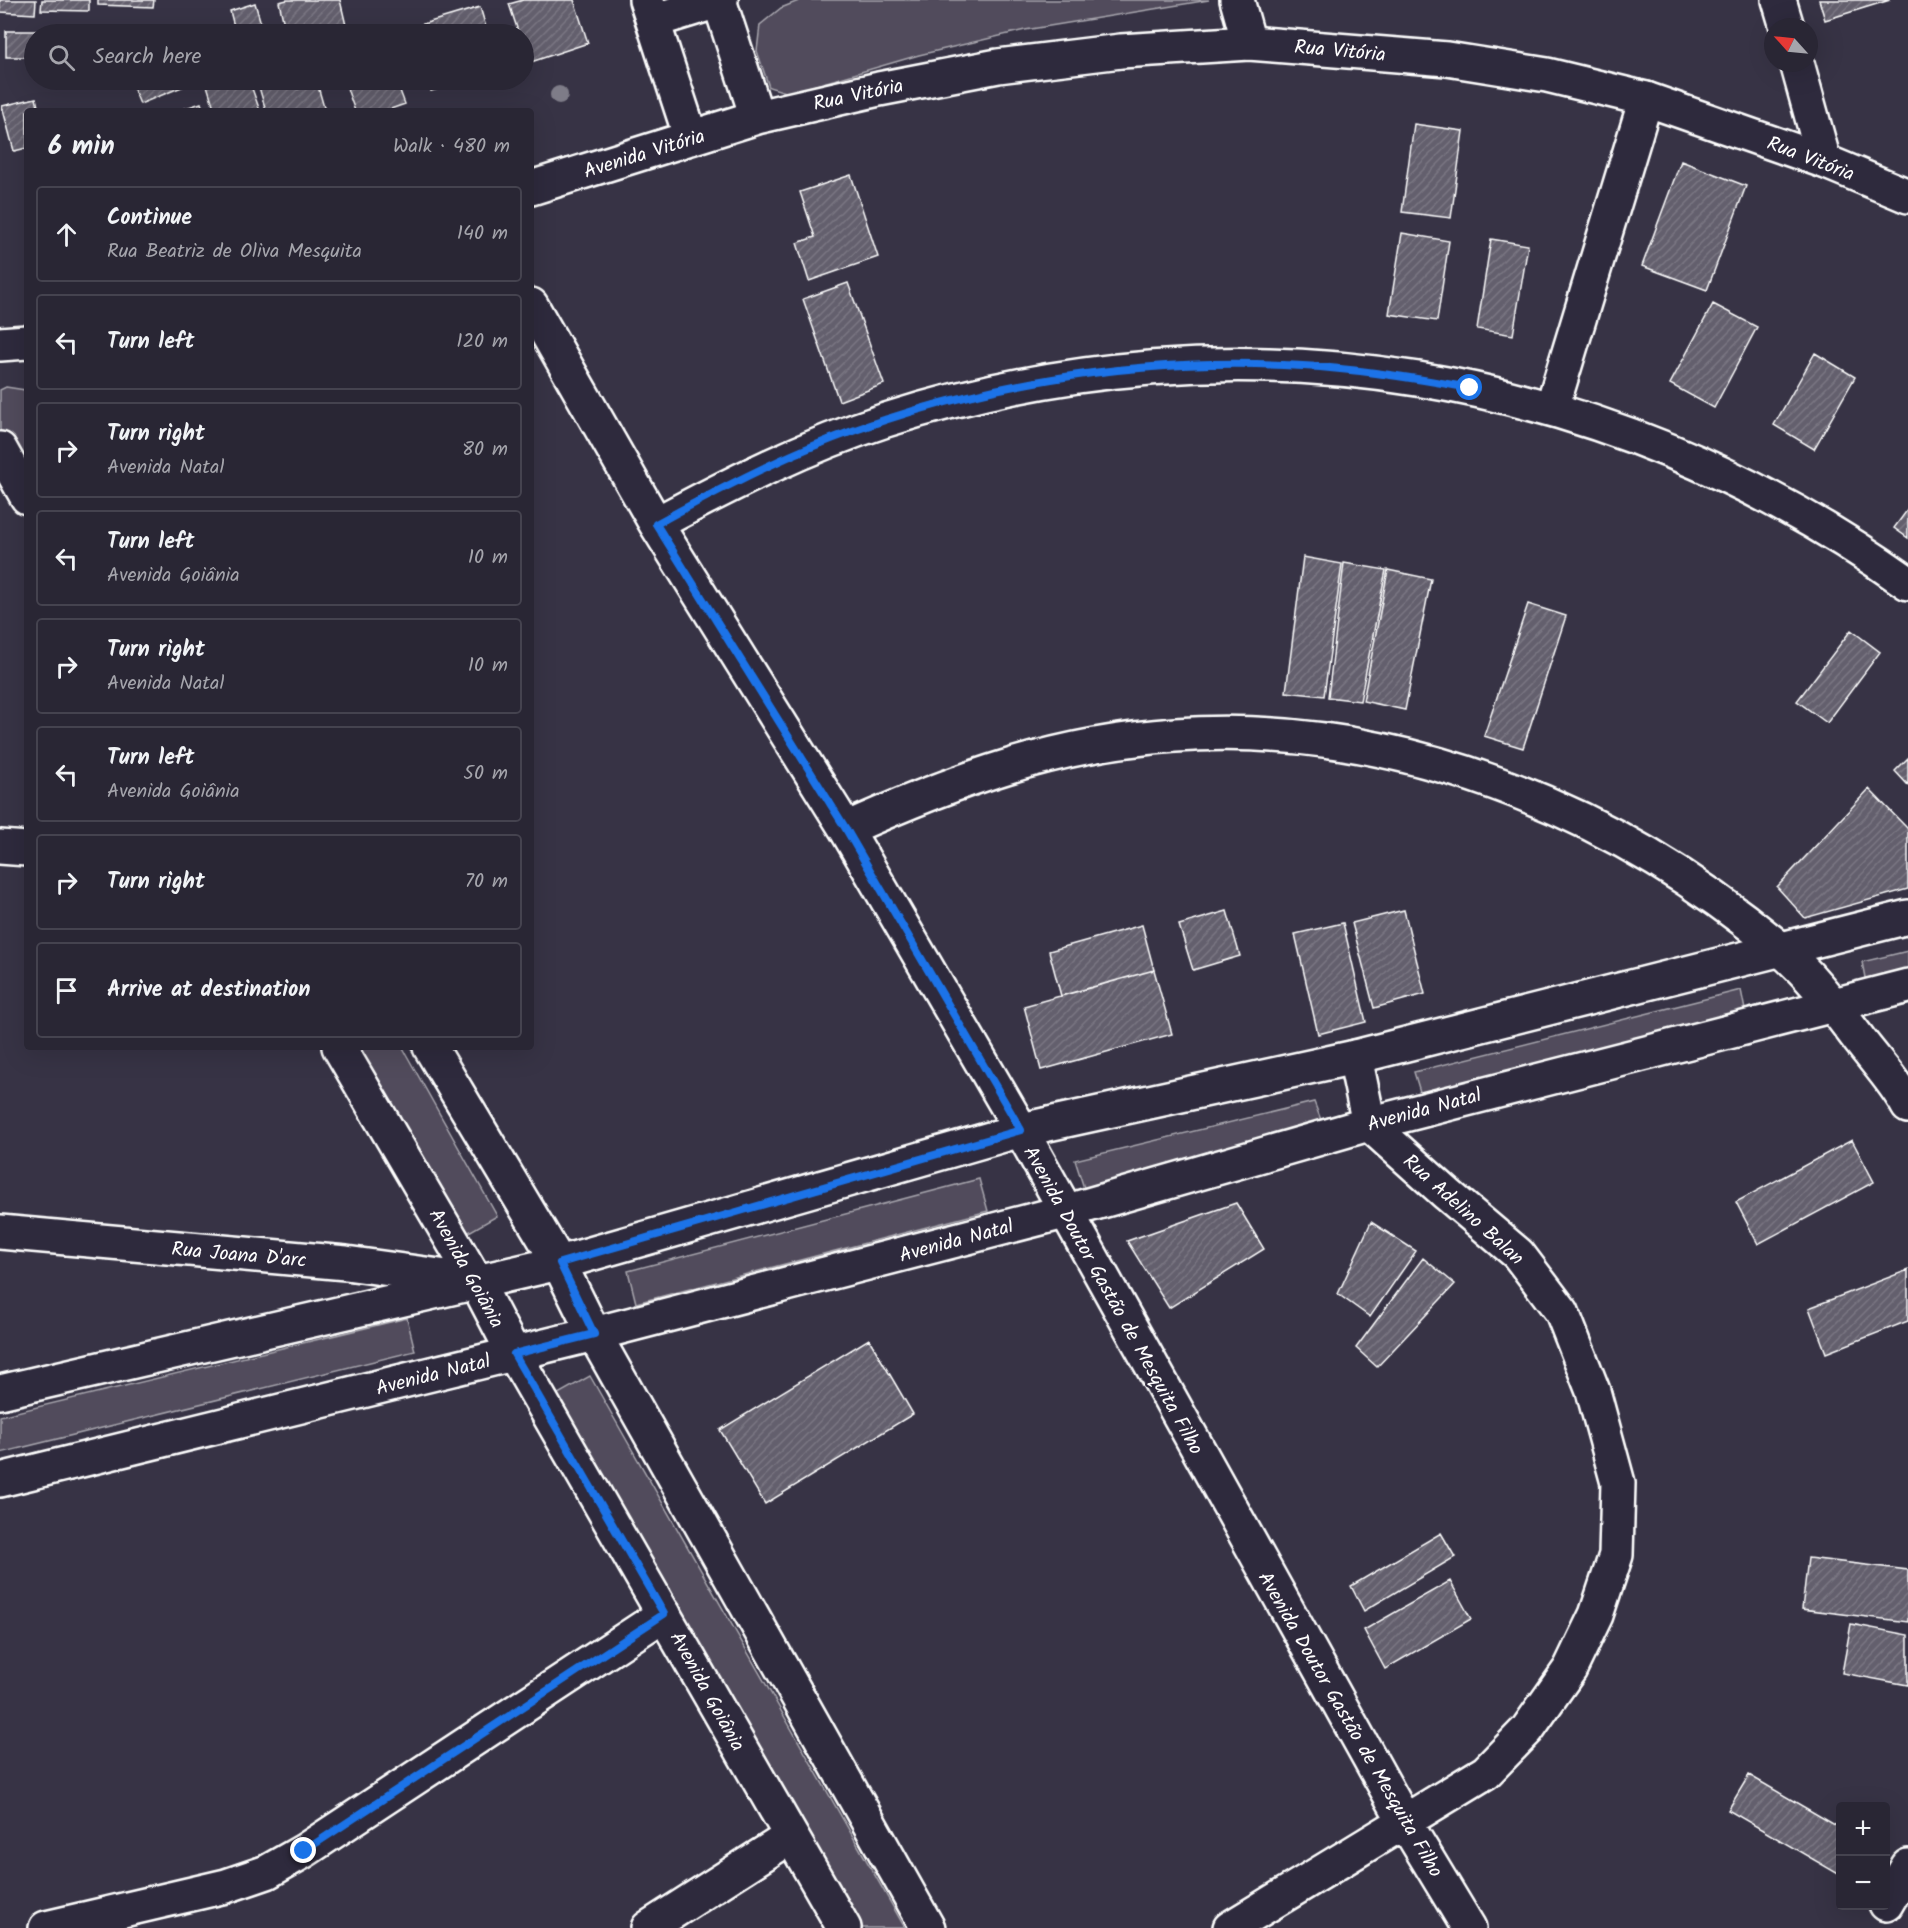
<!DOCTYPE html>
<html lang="en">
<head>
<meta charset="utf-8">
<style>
  body { margin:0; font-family:Kalam,sans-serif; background:#312e3c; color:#f1f3f6 }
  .controls { position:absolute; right:18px; bottom:18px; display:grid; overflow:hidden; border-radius:6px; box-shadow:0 6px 24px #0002 }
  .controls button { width:54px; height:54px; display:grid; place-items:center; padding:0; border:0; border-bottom:2px solid #45434f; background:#292634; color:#f1f3f6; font:30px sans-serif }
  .compass { position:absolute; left:1764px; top:18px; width:54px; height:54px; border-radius:50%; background:#292634; box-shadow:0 6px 24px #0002; rotate:297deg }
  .stop { position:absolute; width:18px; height:18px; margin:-14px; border:4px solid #1a73e8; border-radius:50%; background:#fff }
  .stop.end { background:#1a73e8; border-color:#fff; box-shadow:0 2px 6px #0008 }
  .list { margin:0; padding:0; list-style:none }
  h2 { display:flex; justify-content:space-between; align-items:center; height:78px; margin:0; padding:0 24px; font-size:26px }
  h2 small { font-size:20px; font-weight:400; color:#a5a5ac }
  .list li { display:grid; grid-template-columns:39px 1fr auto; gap:18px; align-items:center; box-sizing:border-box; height:96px; margin:0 12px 12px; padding:0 12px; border:2px solid #45434f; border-radius:6px }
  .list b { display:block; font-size:22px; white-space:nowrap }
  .list p { margin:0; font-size:20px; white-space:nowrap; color:#a5a5ac }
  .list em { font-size:20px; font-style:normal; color:#a5a5ac }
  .icon { flex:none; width:33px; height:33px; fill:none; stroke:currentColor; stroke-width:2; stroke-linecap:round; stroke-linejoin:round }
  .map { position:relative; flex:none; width:1908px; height:1928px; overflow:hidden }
  .search { position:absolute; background:#292634; box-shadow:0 6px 24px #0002; left:24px; top:24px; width:510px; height:66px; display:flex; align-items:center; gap:15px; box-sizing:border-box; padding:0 21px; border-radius:33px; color:#a5a5ac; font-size:22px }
  .panel { position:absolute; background:#292634; box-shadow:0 6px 24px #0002; left:24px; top:108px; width:510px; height:942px; border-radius:6px }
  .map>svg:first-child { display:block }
</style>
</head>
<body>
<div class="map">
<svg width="1908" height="1928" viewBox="0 0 1908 1928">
  <defs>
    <pattern id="building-hatch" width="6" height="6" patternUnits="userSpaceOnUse" patternTransform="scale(1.5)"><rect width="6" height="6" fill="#635f6d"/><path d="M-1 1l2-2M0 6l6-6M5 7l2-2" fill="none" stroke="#7a7783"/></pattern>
  </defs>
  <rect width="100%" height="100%" fill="#373345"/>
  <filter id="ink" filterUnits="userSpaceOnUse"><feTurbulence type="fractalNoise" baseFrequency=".0167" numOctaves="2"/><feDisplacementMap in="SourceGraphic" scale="12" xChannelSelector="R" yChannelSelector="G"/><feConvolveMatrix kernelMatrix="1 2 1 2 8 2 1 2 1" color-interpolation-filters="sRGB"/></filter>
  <g filter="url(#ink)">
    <path fill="#514c5c" stroke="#a8a6ae" stroke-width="1.5" d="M801 0H1209L1025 30 919 55 789 93 769 87 757 51 760 25 781 8Z
      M6 387 25 390 27 394V483L0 437V390Z
      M1908 951V978L1867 988 1862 962Z
      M1741 990 1746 1015 1421 1095 1414 1072Z
      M356 1047H402L497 1216 462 1236Z
      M1314 1102 1323 1125 1084 1188 1075 1160Z
      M979 1179 988 1211 636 1303 628 1271Z
      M407 1318 415 1351 0 1453V1416Z
      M590 1376 905 1928H856L551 1398Z"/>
    <path fill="url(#building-hatch)" stroke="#fff" stroke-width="1.5" d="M0 0H36L35 14 0 12Z
      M42 0H89V11L41 10Z
      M98 0H154L153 7 98 5Z
      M287 0H340L348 34H286L279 2Z
      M523 0H574L588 43 528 63 524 50V34H519L509 4Z
      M1819 0H1890L1825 20Z
      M255 3 264 34H236L230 11Z
      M480 7 488 34H415L413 27Z
      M6 31H60V34H34V57H6Z
      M130 80H187L189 84 140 104Z
      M213 80H249L260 111H215L206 82Z
      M257 80H295L298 89 317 83 325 111H266Z
      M344 80H396L405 104 385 111H355Z
      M428 80H470L431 91Z
      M36 98 39 111H27V148L14 151 2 106Z
      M201 103 204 111H177Z
      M1414 124 1463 131 1451 218 1402 212Z
      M1681 161 1746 186 1707 290 1642 266Z
      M851 175 878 257 809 281 797 243 815 237 800 192Z
      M1402 233 1449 241 1437 321 1389 314Z
      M1491 239 1528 245 1513 335 1477 329Z
      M848 283 884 384 839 401 803 299Z
      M1713 304 1757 327 1714 408 1670 384Z
      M1815 353 1855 377 1814 449 1774 425Z
      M1908 509V538L1894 528Z
      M1303 557 1342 564 1324 696 1286 692Z
      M1344 563 1386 570 1360 701 1328 697Z
      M1388 570 1431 579 1405 710 1363 701Z
      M1528 604 1566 616 1523 748 1484 736Z
      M1851 630 1880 652 1827 723 1797 701Z
      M1908 758V785L1895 771Z
      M1869 789 1908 829V889L1805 918 1777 887Z
      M1404 910 1425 994 1374 1008 1352 923Z
      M1227 911 1240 956 1193 970 1179 925Z
      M1343 923 1366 1022 1318 1034 1295 934Z
      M1142 925 1154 970 1061 996 1049 951Z
      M1154 970 1172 1034 1041 1070 1024 1006Z
      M1852 1140 1874 1182 1758 1244 1736 1202Z
      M1236 1203 1264 1249 1169 1308 1127 1241Z
      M1371 1222 1416 1251 1370 1317 1338 1294Z
      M1423 1258 1455 1284 1377 1367 1356 1348Z
      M1908 1270V1321L1826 1353 1809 1308Z
      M869 1339 913 1414 765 1504 720 1430Z
      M1441 1533 1455 1557 1364 1611 1351 1586Z
      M1808 1558 1908 1570V1622L1802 1609Z
      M1450 1581 1471 1619 1385 1669 1364 1630Z
      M1851 1624 1908 1635V1685L1842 1673Z
      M1749 1775 1840 1828V1875L1728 1810Z"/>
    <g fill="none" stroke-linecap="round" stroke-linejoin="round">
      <defs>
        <path id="minor" d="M1237 0 1249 43
          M1779 0 1787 27
          M1797 63 1824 161
          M531 305 656 524 846 829 1021 1130 1405 1822 1469 1928
          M1552 408 1646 99
          M0 449 27 497
          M656 524C730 484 806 446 886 420 1240 307 1607 369 1908 583
          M846 829C953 781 1056 743 1175 735 1393 720 1612 808 1778 947 1810 973 1836 1009 1861 1042 1877 1063 1896 1083 1908 1106
          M0 847 27 849
          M339 1047 476 1281
          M430 1047 559 1263
          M0 1232 346 1263 476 1281
          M1886 1904 1908 1866
          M46 1928 226 1886 267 1872 304 1851 664 1614
          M648 1928 790 1837
          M1230 1928 1486 1772 1527 1730 1570 1669 1596 1615 1616 1555 1618 1483 1593 1391 1562 1312 1518 1254 1447 1194 1369 1124 1355 1057"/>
        <path id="tertiary" d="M646 0 691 138
          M719 0 757 117
          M653 21 721 0
          M531 188 757 117 879 89 998 66 1121 51 1249 43 1447 59 1547 75 1646 99 1824 161 1908 196
          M0 344 27 342
          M559 1263 594 1334 928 1928
          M476 1281 514 1354 844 1928
          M0 1392 559 1263 1021 1130 1355 1057 1908 917
          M0 1480 594 1334 1064 1212 1369 1124 1908 986"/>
      </defs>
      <use href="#minor" stroke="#fff" stroke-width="38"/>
      <use href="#tertiary" stroke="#fff" stroke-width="38"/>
      <use href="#minor" stroke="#2f2a3d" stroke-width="33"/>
      <use href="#tertiary" stroke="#2f2a3d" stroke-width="33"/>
    </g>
    <circle fill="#7e7c88" cx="559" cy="95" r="9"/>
  </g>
  <g fill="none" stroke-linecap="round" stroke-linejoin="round" filter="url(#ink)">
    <path stroke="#1a73e8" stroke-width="8" d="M304 1851 664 1614 514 1354 594 1334 560 1263 1021 1130 846 829 656 524C705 497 754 471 806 449 961 385 1136 355 1303 366 1360 369 1415 378 1470 388"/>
  </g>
  <g text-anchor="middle" stroke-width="4.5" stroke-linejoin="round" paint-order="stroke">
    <g font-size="20" fill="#fff" stroke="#2f2a3d">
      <text transform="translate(1340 50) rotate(5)" y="7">Rua Vitória</text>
      <text transform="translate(858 94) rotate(-12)" y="7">Rua Vitória</text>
      <text transform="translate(644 153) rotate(-17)" y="7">Avenida Vitória</text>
      <text transform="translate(1811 158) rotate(21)" y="7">Rua Vitória</text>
      <text transform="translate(1424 1109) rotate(-15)" y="7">Avenida Natal</text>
      <text transform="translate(1464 1209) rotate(42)" y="7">Rua Adelino Balan</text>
      <text transform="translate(956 1240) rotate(-15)" y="7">Avenida Natal</text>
      <text transform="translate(239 1254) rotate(5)" y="7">Rua Joana D'arc</text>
      <text transform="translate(467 1268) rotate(61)" y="7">Avenida Goiânia</text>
      <text transform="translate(1114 1300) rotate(61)" y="7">Avenida Doutor Gastão de Mesquita Filho</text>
      <text transform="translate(433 1374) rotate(-14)" y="7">Avenida Natal</text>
      <text transform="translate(708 1691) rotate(61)" y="7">Avenida Goiânia</text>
      <text transform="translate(1351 1724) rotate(60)" y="7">Avenida Doutor Gastão de Mesquita Filho</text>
    </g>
  </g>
</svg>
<div class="controls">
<button>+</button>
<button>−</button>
</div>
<svg class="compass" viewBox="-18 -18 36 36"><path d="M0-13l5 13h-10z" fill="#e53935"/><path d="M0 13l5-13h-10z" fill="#a5a5ac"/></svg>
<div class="stop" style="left:1470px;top:388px"></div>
<div class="stop end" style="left:304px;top:1851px"></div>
<div class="search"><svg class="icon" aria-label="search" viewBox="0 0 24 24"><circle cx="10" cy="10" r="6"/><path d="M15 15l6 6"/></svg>Search here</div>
<section class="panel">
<h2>6 min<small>Walk · 480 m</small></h2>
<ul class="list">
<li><svg class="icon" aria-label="ahead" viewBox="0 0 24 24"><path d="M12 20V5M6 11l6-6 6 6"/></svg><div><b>Continue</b><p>Rua Beatriz de Oliva Mesquita</p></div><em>140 m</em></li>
<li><svg class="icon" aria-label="left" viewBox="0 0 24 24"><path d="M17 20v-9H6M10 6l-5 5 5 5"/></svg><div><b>Turn left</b></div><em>120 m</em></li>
<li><svg class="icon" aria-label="right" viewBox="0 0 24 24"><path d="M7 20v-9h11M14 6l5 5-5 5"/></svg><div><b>Turn right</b><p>Avenida Natal</p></div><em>80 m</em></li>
<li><svg class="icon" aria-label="left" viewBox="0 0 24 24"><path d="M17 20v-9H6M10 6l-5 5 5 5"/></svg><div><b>Turn left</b><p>Avenida Goiânia</p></div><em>10 m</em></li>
<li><svg class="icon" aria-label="right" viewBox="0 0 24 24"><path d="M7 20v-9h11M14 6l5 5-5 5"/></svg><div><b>Turn right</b><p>Avenida Natal</p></div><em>10 m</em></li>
<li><svg class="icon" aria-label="left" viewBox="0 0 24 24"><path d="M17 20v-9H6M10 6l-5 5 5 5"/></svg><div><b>Turn left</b><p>Avenida Goiânia</p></div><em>50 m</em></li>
<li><svg class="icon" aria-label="right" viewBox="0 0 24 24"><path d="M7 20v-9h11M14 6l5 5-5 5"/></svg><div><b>Turn right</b></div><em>70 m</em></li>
<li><svg class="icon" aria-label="arrive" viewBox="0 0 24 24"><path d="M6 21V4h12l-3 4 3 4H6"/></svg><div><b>Arrive at destination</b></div></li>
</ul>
</section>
</div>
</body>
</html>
